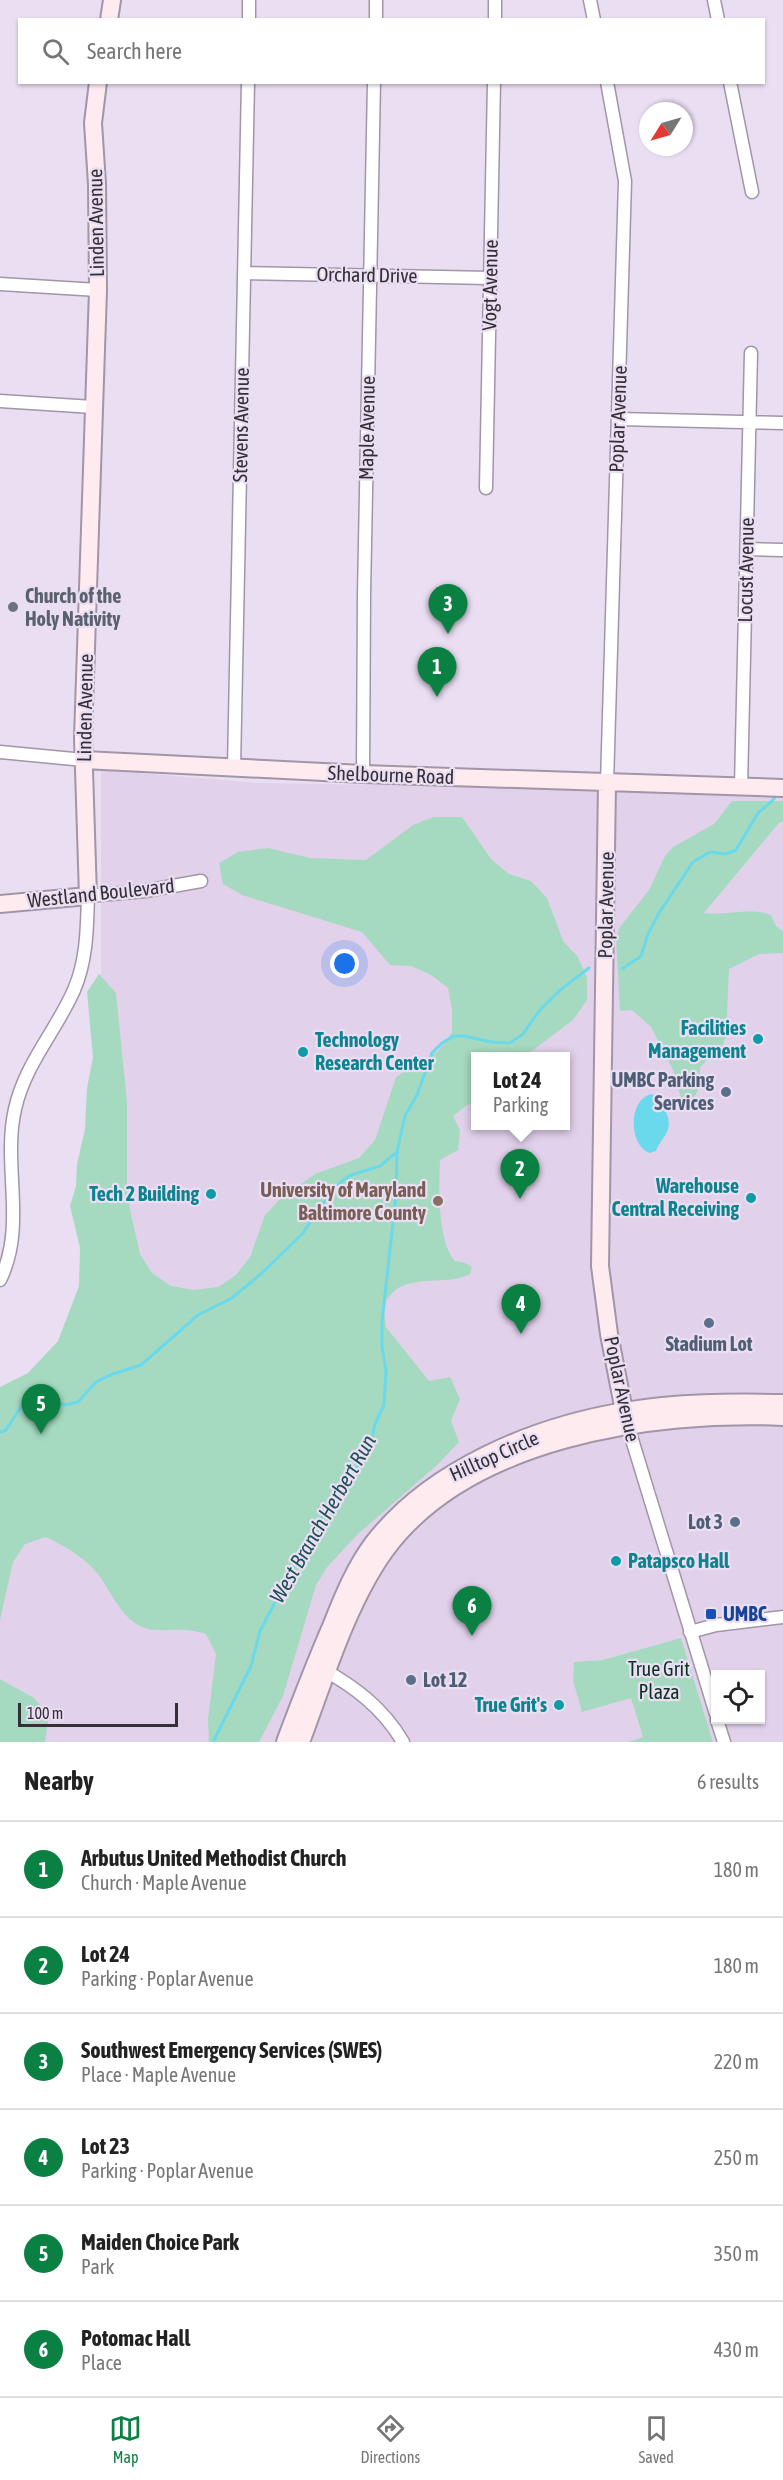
<!DOCTYPE html>
<html lang="en">
<head>
<meta charset="utf-8">
<style>
  body { margin:0; font-family:"Asap Condensed",sans-serif; background:#f6f6f6; color:#222 }
  .controls { position:absolute; right:18px; bottom:18px; display:grid; overflow:hidden; border-radius:0px; box-shadow:0 2px 4px #0004 }
  .controls button { width:54px; height:54px; display:grid; place-items:center; padding:0; border:0; border-bottom:2px solid #e0e0e0; background:#fff; color:#222; font:30px sans-serif }
  .compass { position:absolute; left:639px; top:102px; width:54px; height:54px; border-radius:50%; background:#fff; box-shadow:0 2px 4px #0004; rotate:233deg }
  .scale { position:absolute; left:18px; bottom:15px; width:160px; box-sizing:border-box; padding-left:6px; border:3px solid #353038; border-top:0; font-size:16px; line-height:21px; white-space:nowrap; color:#353038; -webkit-text-stroke:4px #eadef2; paint-order:stroke }
  .you { position:absolute; left:345px; top:964px; width:21px; height:21px; margin:-15px; border:4px solid #fff; border-radius:50%; background:#1a73e8; box-shadow:0 0 0 9px #1a73e833 }
  .badge { display:grid; place-items:center; width:39px; height:39px; border-radius:50%; background:#0b8043; color:#fff; font-size:20px; font-weight:700 }
  .pin { position:absolute; translate:-50% -50px; filter:drop-shadow(0 2px 3px #0008) }
  .pin::after { content:''; position:absolute; top:32px; width:21px; height:18px; background:inherit; clip-path:polygon(0 0,100% 0,50% 100%) }
  .popup { position:absolute; left:471px; top:1052px; width:99px; height:78px; box-sizing:border-box; display:grid; place-content:center; border-radius:0px; background:#fff; filter:drop-shadow(0 2px 4px #0005); font-size:20px; white-space:nowrap; color:#767676 }
  .popup b { font-size:22px; color:#222 }
  .popup::after { content:''; position:absolute; left:50%; top:100%; margin-left:-12px; border:12px solid transparent; border-top-color:#fff }
  .list { margin:0; padding:0; list-style:none }
  h2 { display:flex; justify-content:space-between; align-items:center; height:78px; margin:0; padding:0 24px; font-size:26px }
  h2 small { font-size:20px; font-weight:400; color:#767676 }
  .list li { display:grid; grid-template-columns:39px 1fr auto; gap:18px; align-items:center; box-sizing:border-box; height:96px; padding:0 24px; border-top:2px solid #e0e0e0 }
  .list b { display:block; font-size:22px; white-space:nowrap }
  .list p { margin:0; font-size:20px; white-space:nowrap; color:#767676 }
  .list em { font-size:20px; font-style:normal; color:#767676 }
  .icon { flex:none; width:33px; height:33px; fill:none; stroke:currentColor; stroke-width:2; stroke-linecap:round; stroke-linejoin:round }
  .map { position:relative; flex:none; width:783px; height:1742px; overflow:hidden }
  .search { position:absolute; background:#fff; box-shadow:0 2px 4px #0004; left:18px; right:18px; top:18px; height:66px; display:flex; align-items:center; gap:15px; box-sizing:border-box; padding:0 21px; border-radius:0px; color:#767676; font-size:22px }
  .sheet { height:654px; background:#fff }
  nav { display:flex; justify-content:space-around; align-items:center; box-sizing:border-box; height:84px; border-top:2px solid #e0e0e0; background:#fff; font-size:16px; color:#767676 }
  nav a { display:grid; justify-items:center; gap:3px }
  nav .on { color:#0b8043 }
  .map>svg:first-child { display:block }
</style>
</head>
<body>
<div class="map">
<svg width="783" height="1742" viewBox="0 0 783 1742">
  <rect width="100%" height="100%" fill="#eadef2"/>
  <path fill="#e1d1eb" fill-rule="evenodd" d="M101 770 258 783 575 788 783 797V1742H0V1572L18 1481 78 1490 101 1016ZM475 1056H565V1126H475ZM716 1674H760V1720H716Z"/>
  <path fill="#a6dac0" d="M732 801H783V821L778 824 704 913C726 916 753 907 771 915L776 926 783 931V953L759 954 729 969 726 1036 719 1056 708 1059 700 1067C700 1085 700 1097 683 1106L673 1070 651 1027 632 1010 620 1011 616 938 620 927 649 890 665 856 673 847 714 824Z
    M434 817H462L491 859 509 874 531 881 547 898 563 941 578 957 587 978V1000L573 1020 536 1048 523 1056H475V1103L467 1105 453 1116 460 1130 458 1150 440 1160C439 1187 437 1241 455 1261L465 1263 472 1267 470 1274C449 1285 423 1276 400 1287 393 1290 388 1299 383 1304L386 1327 429 1381 450 1377 460 1399 451 1421 459 1442 437 1465 358 1534 328 1566 316 1585 283 1696 259 1742H209L208 1719 216 1654 206 1634C199 1632 191 1630 183 1630 169 1629 151 1633 138 1625 120 1615 110 1590 98 1574 84 1557 66 1547 46 1537L25 1544 13 1562 0 1620V1387L28 1373 58 1341 79 1286 80 1248 70 1206 76 1186 77 1164 85 1129 87 1088 93 1057 87 992 99 974 116 993 127 1102V1185L130 1210 140 1254 152 1273 171 1286 194 1290 218 1287 236 1275 250 1257 265 1215 279 1200 315 1174 359 1158 375 1140 396 1077 438 1051 452 1032V1010L448 988 431 975 411 966 390 965 362 932 242 895 223 884 219 863 238 852 268 848 310 858 366 860 413 825Z
    M681 1638 713 1742H628L643 1737 631 1698 582 1712 573 1680 574 1662 603 1660Z
    M0 1679 34 1698 49 1715 45 1742H0Z"/>
  <path fill="#6ad9eb" d="M652 1094C661 1101 672 1117 668 1129 666 1137 659 1142 656 1151L650 1153C628 1146 628 1098 652 1094Z"/>
  <g fill="none" stroke-linecap="round" stroke-linejoin="round">
    <path stroke="#6ad9eb" stroke-width="3" d="M622 969 641 956 648 934 659 913 693 862 710 852 726 854 736 850 758 813 774 799 776 792
      M0 1432 6 1430 21 1407 30 1403 45 1399 65 1405 78 1402 96 1382 110 1375 141 1365 198 1315 232 1298 262 1273 303 1233 330 1193 342 1181 351 1175 380 1166 397 1152
      M213 1742 251 1666 260 1631 315 1526 359 1464 371 1443 375 1424 384 1405 386 1371 382 1347V1322L396 1195 397 1152 405 1116 417 1095 432 1053 442 1043 454 1036H464L491 1042 510 1043 523 1034 539 1011 559 991 589 968"/>
    <defs>
      <path id="street" d="M590 0 594 20
        M714 0 718 20
        M249 20V0
        M376 20V0
        M495 20V0
        M607 82 625 181 607 783
        M730 82 752 192
        M244 273 490 278
        M0 284 98 290
        M0 401 93 407
        M618 419 783 423
        M486 488 494 82
        M747 549 783 550
        M0 752 84 760
        M234 768 248 82
        M363 774 364 595 374 82
        M741 786 751 353
        M0 1280C27 1225 2 1166 15 1109 25 1064 56 1031 74 990 87 960 87 928 88 896L145 891 201 881
        M626 1420 716 1714
        M690 1632 716 1625 783 1617
        M321 1668C355 1687 383 1708 403 1742
        M717 1720 724 1742"/>
      <path id="secondary" d="M109 20 112 0
        M84 760 363 774 783 788
        M607 783 600 1266 609 1334 624 1411
        M0 904 88 896 83 738 98 290 97 184 93 123 98 82
        M285 1742C300 1702 315 1663 332 1624 343 1596 355 1567 373 1543 430 1469 534 1426 625 1411 677 1402 730 1402 783 1403
        M301 1742C324 1681 347 1604 385 1551 467 1438 653 1411 783 1417"/>
    </defs>
    <use href="#street" stroke="#a195a8" stroke-width="15"/>
    <use href="#secondary" stroke="#a195a8" stroke-width="20"/>
    <use href="#street" stroke="#fff" stroke-width="12"/>
    <use href="#secondary" stroke="#feebef" stroke-width="16"/>
  </g>
  <circle fill="#6b7280" stroke="#eadef2" stroke-width="2" cx="13" cy="607" r="6"/>
  <g fill="#0f9aa8" stroke="#eadef2" stroke-width="2">
    <circle cx="758" cy="1039" r="6"/>
    <circle cx="303" cy="1052" r="6"/>
    <circle cx="211" cy="1194" r="6"/>
    <circle cx="751" cy="1198" r="6"/>
    <circle cx="616" cy="1561" r="6"/>
    <circle cx="559" cy="1705" r="6"/>
  </g>
  <g fill="#5c6f8a" stroke="#eadef2" stroke-width="2">
    <circle cx="726" cy="1092" r="6"/>
    <circle cx="709" cy="1323" r="6"/>
    <circle cx="735" cy="1522" r="6"/>
    <circle cx="411" cy="1680" r="6"/>
  </g>
  <circle fill="#8d6e63" stroke="#eadef2" stroke-width="2" cx="438" cy="1201" r="6"/>
  <rect fill="#1a4fb4" stroke="#eadef2" stroke-width="2" x="705" y="1608" width="12" height="12" rx="3"/>
  <g text-anchor="middle" stroke-width="4.5" stroke-linejoin="round" paint-order="stroke">
    <g font-size="20" fill="#353038" stroke="#eadef2">
      <text transform="translate(96 223) rotate(-91)" y="7">Linden Avenue</text>
      <text transform="translate(367 275) rotate(1)" y="7">Orchard Drive</text>
      <text transform="translate(490 285) rotate(-89)" y="7">Vogt Avenue</text>
      <text transform="translate(618 419) rotate(-88)" y="7">Poplar Avenue</text>
      <text transform="translate(241 425) rotate(-89)" y="7">Stevens Avenue</text>
      <text transform="translate(367 428) rotate(-89)" y="7">Maple Avenue</text>
      <text transform="translate(746 570) rotate(-89)" y="7">Locust Avenue</text>
      <text transform="translate(85 708) rotate(-89)" y="7">Linden Avenue</text>
      <text transform="translate(391 775) rotate(2)" y="7">Shelbourne Road</text>
      <text transform="translate(101 893) rotate(-6)" y="7">Westland Boulevard</text>
      <text transform="translate(606 905) rotate(-89)" y="7">Poplar Avenue</text>
      <text transform="translate(622 1389) rotate(78)" y="7">Poplar Avenue</text>
      <text transform="translate(494 1456) rotate(-24)" y="7">Hilltop Circle</text>
    </g>
    <g font-size="20" font-weight="bold" fill="#5b616d" stroke="#eadef2" text-anchor="start">
      <text x="25" y="603">Church of the<tspan x="25" dy="23">Holy Nativity</tspan></text>
    </g>
    <g font-size="20" font-weight="bold" fill="#0d838f" stroke="#eadef2" text-anchor="end">
      <text x="746" y="1035">Facilities<tspan x="746" dy="23">Management</tspan></text>
      <text x="315" y="1047" text-anchor="start">Technology<tspan x="315" dy="23">Research Center</tspan></text>
      <text x="739" y="1193">Warehouse<tspan x="739" dy="23">Central Receiving</tspan></text>
      <text x="199" y="1201">Tech 2 Building</text>
      <text x="628" y="1568" text-anchor="start">Patapsco Hall</text>
      <text x="547" y="1712">True Grit's</text>
    </g>
    <g font-size="20" font-weight="bold" fill="#4e5e75" stroke="#eadef2" text-anchor="end">
      <text x="714" y="1087">UMBC Parking<tspan x="714" dy="23">Services</tspan></text>
      <text x="709" y="1351" text-anchor="middle">Stadium Lot</text>
      <text x="723" y="1529">Lot 3</text>
      <text x="423" y="1687" text-anchor="start">Lot 12</text>
    </g>
    <g font-size="20" font-weight="bold" fill="#785e54" stroke="#eadef2" text-anchor="end">
      <text x="426" y="1197">University of Maryland<tspan x="426" dy="23">Baltimore County</tspan></text>
    </g>
    <g font-size="20" font-weight="bold" fill="#164399" stroke="#eadef2" text-anchor="start">
      <text x="723" y="1621">UMBC</text>
    </g>
    <g font-size="20" fill="#0a3324" stroke="#eadef2">
      <text x="659" y="1676">True Grit<tspan x="659" dy="23">Plaza</tspan></text>
    </g>
    <g font-size="21" font-style="italic" fill="#1f5158" stroke="#eadef2">
      <text transform="translate(323 1519) rotate(-60)" y="7">West Branch Herbert Run</text>
    </g>
  </g>
</svg>
<div class="controls">
<button><svg class="icon" aria-label="locate" viewBox="0 0 24 24"><circle cx="12" cy="12" r="6"/><path d="M12 2v4M12 18v4M2 12h4M18 12h4"/></svg></button>
</div>
<svg class="compass" viewBox="-18 -18 36 36"><path d="M0-13l5 13h-10z" fill="#e53935"/><path d="M0 13l5-13h-10z" fill="#767676"/></svg>
<div class="scale">100 m</div>
<div class="you"></div>
<div class="pin badge" style="left:437px;top:697px">1</div>
<div class="pin badge" style="left:520px;top:1199px">2</div>
<div class="popup"><b>Lot 24</b>Parking</div>
<div class="pin badge" style="left:448px;top:634px">3</div>
<div class="pin badge" style="left:521px;top:1334px">4</div>
<div class="pin badge" style="left:41px;top:1434px">5</div>
<div class="pin badge" style="left:472px;top:1636px">6</div>
<div class="search"><svg class="icon" aria-label="search" viewBox="0 0 24 24"><circle cx="10" cy="10" r="6"/><path d="M15 15l6 6"/></svg>Search here</div>
</div>
<section class="sheet">
<h2>Nearby<small>6 results</small></h2>
<ul class="list">
<li><span class="badge">1</span><div><b>Arbutus United Methodist Church</b><p>Church · Maple Avenue</p></div><em>180 m</em></li>
<li><span class="badge">2</span><div><b>Lot 24</b><p>Parking · Poplar Avenue</p></div><em>180 m</em></li>
<li><span class="badge">3</span><div><b>Southwest Emergency Services (SWES)</b><p>Place · Maple Avenue</p></div><em>220 m</em></li>
<li><span class="badge">4</span><div><b>Lot 23</b><p>Parking · Poplar Avenue</p></div><em>250 m</em></li>
<li><span class="badge">5</span><div><b>Maiden Choice Park</b><p>Park</p></div><em>350 m</em></li>
<li><span class="badge">6</span><div><b>Potomac Hall</b><p>Place</p></div><em>430 m</em></li>
</ul>
</section>
<nav>
<a class="on"><svg class="icon" aria-label="map" viewBox="0 0 24 24"><path d="M3 6l6-2 6 2 6-2v14l-6 2-6-2-6 2zM9 4v14M15 6v14"/></svg>Map</a>
<a><svg class="icon" aria-label="directions" viewBox="0 0 24 24"><path d="M12 3l9 9-9 9-9-9zM9 14v-3h6M13 9l2 2-2 2"/></svg>Directions</a>
<a><svg class="icon" aria-label="saved" viewBox="0 0 24 24"><path d="M7 4h10v16l-5-4-5 4z"/></svg>Saved</a>
</nav>
</body>
</html>
